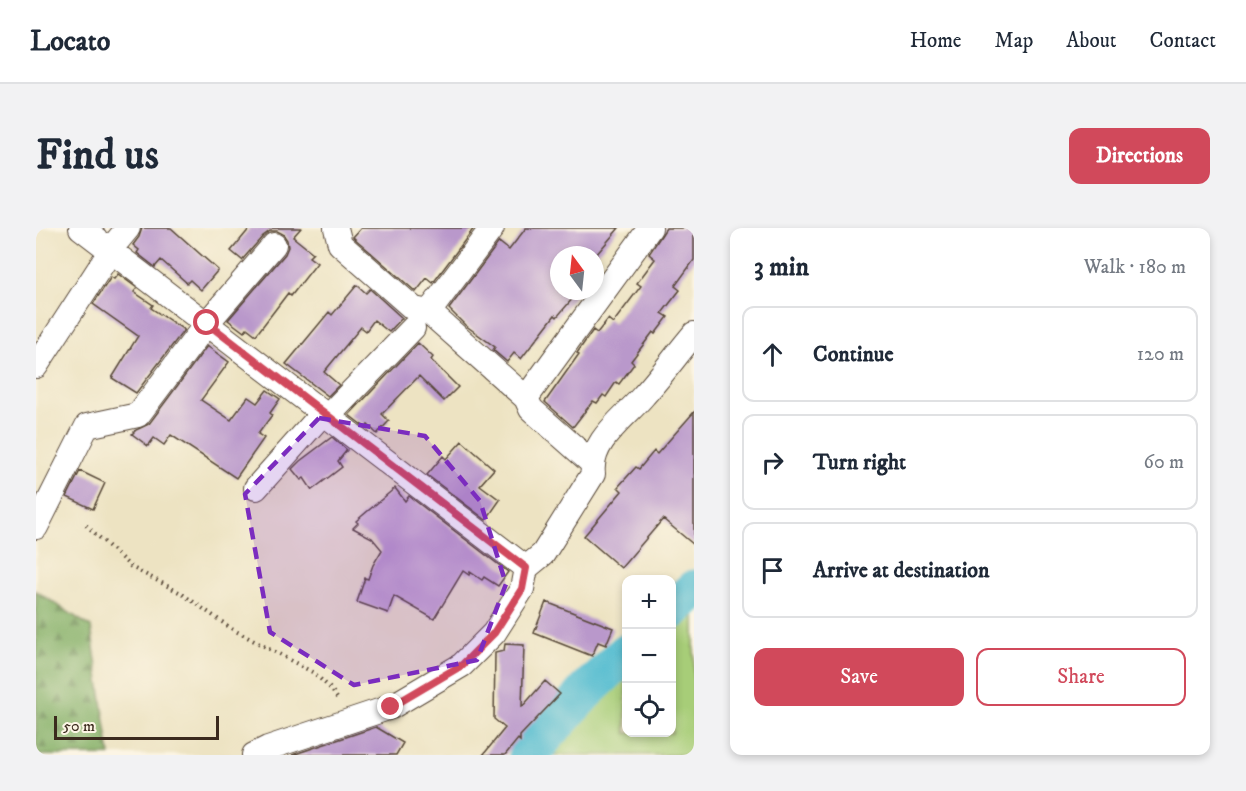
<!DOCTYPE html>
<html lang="en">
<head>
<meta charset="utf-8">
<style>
  body { margin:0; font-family:"IM FELL DW Pica",serif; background:#f2f2f3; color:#1f2937 }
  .controls { position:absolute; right:18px; bottom:18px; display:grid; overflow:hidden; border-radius:12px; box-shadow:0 3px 9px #0003 }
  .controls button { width:54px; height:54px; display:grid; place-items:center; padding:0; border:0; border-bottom:2px solid #e0e1e3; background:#fff; color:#1f2937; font:30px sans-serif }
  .compass { position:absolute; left:514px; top:18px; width:54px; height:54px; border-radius:50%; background:#fff; box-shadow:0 3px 9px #0003; rotate:345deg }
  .scale { position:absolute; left:18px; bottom:15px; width:165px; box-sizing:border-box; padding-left:6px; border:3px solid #3b2a1e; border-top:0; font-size:16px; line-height:21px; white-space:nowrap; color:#3b2a1e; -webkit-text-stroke:4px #fcf5e5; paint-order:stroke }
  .stop { position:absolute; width:18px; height:18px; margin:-14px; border:4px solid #d1495b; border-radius:50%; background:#fff }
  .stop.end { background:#d1495b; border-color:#fff; box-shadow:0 2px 6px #0008 }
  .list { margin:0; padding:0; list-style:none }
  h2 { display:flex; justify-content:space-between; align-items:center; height:78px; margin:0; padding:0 24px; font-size:26px }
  h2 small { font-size:20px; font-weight:400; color:#747a83 }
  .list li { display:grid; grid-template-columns:39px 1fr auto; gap:18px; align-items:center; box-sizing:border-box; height:96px; margin:0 12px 12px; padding:0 12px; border:2px solid #e0e1e3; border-radius:12px }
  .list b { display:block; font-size:22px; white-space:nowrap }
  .list em { font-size:20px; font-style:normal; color:#747a83 }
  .actions { display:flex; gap:12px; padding:18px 24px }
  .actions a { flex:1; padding:14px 0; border:2px solid #d1495b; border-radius:12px; text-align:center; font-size:21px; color:#d1495b }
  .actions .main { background:#d1495b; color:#fff }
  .icon { flex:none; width:33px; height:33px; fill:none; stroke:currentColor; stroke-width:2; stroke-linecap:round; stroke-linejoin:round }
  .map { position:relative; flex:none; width:658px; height:527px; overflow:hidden; border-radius:12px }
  header { display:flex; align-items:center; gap:36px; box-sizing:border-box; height:84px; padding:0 30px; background:#fff; border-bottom:2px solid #e0e1e3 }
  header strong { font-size:28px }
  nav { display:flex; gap:33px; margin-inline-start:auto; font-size:21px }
  .intro { display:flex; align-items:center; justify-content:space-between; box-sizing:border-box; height:144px; padding:0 36px }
  h1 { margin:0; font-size:42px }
  .button { padding:15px 27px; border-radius:12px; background:#d1495b; color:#fff; font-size:21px; font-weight:700 }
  main { display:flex; gap:36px; padding:0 36px }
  aside { flex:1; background:#fff; border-radius:12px; box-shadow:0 3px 9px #0003 }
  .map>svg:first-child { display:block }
</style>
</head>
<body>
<header>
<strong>Locato</strong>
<nav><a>Home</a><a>Map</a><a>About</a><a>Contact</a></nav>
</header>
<div class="intro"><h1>Find us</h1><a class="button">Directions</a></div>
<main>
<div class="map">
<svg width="658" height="527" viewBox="0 0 658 527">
  <defs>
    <pattern id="forest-firs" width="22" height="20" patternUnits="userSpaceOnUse" patternTransform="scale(1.5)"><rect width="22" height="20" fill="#85b068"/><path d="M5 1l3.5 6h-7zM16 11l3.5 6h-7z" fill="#6e8f55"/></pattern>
  </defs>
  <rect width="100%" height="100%" fill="#fcf5e5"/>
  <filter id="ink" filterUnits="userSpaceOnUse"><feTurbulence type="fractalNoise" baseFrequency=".0167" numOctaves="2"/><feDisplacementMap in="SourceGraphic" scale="12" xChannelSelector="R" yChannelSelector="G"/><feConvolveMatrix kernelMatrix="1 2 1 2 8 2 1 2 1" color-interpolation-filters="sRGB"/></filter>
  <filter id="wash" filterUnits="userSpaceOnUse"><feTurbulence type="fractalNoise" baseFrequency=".008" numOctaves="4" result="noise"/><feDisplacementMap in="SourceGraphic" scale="24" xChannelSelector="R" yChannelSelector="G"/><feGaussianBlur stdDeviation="1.35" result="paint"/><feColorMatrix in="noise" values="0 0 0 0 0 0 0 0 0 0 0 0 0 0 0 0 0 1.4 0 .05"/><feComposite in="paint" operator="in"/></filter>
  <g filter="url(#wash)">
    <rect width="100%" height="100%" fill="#ede3c2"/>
    <path fill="url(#forest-firs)" stroke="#606d43" stroke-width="1.5" d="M0 363 55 399 74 527H0Z"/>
    <path fill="#a7cd78" stroke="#717c4b" stroke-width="1.5" d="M658 353V527H482L590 415V505H636V374Z"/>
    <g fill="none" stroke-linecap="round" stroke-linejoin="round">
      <path stroke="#53bcd0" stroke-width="39" d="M636 382 658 361
        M492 527 550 463 590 425"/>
    </g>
    <g id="blocks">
      <path fill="#b998cb" d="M106 0H135L182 42 165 62 154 52 151 55 125 32 119 39 101 25 103 22 97 17 103 9Z
        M214 0H265L257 9 277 25 273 29 281 35 255 68 252 65 220 107 211 100 208 104 192 92 249 26 252 19 251 12 247 6 241 3H234L227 8 206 32 195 23Z
        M325 0H438L397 55 391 50 380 64 317 9Z
        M490 0H583L560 27H523V63H543L521 89 519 87 485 131 478 125 471 134 457 122 459 119 429 97 413 81 463 14 473 22Z
        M630 0H658V32L639 58 644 62 626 85 632 89 619 106 617 104 595 133 598 136 583 156 580 154 570 169 567 167 561 175 557 173 537 199 509 174 543 126 541 125 557 102 561 105 572 91 577 95 605 58 601 55 619 31 613 26Z
        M82 46 101 60 98 64 117 77 115 80 148 102 100 165 76 150 102 108 57 76 75 49 78 51Z
        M321 57 330 65 334 61 366 90 353 104 338 92 330 103 325 99 288 144 303 157 292 168 250 136 293 84 296 87Z
        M382 115 397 129 395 132 422 159 408 173 383 148 346 186 353 193 341 206 332 197 330 200 313 187Z
        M171 118 193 134 165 172 195 192 212 169 221 175 231 162 244 171 234 185 236 187 222 206 228 210 200 250 135 207 128 217 118 210 112 218 96 206 100 202 113 196Z
        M658 184V317L627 291 585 340 548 308 586 263 582 259 600 239 603 241 618 223 621 226Z
        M296 209 311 222 302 233 306 239 276 262 268 250 265 252 256 241 264 233Z
        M426 213 458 241 444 257 464 272 450 292 391 247 407 228 410 231Z
        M44 243 69 255 57 281 31 269Z
        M359 260 369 273 373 268 472 344 462 358 448 349 446 352 434 344 433 347 427 343 398 391 358 368 352 385 321 374 329 350 332 351 337 337 346 322 336 310 317 300 322 295 320 293Z
        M510 374 577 400 570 417 562 414 556 428 498 405Z
        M469 416 488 417 486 479 509 453 524 466 484 508V513L482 511 469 527H447L469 500 458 491 459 425 468 423Z
        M340 499 367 515 360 527H256Z"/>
    </g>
  </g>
  <g filter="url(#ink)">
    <use href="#blocks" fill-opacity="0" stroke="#564637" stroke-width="1.5"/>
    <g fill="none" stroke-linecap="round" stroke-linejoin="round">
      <defs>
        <path id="minor" d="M45 0 490 340
          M300 0 304 16 378 81 393 84
          M456 0 393 84 490 170 614 0
          M73 23 92 0
          M0 138 74 24
          M490 170 495 181 556 235
          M292 188 377 100
          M220 260 287 185
          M0 299 51 198 102 187 171 95 238 17
          M218 527 232 520 355 479 426 437 458 405 486 361 490 340 507 326 557 246C553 213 589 190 608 167 626 147 641 126 658 106"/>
      </defs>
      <use href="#minor" stroke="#564637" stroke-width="26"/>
      <path stroke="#564637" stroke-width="4" stroke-dasharray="1.5 4.5" stroke-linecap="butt" d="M50 297 95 339 145 365 196 401 278 445 295 461 303 473"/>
      <use href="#minor" stroke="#fff" stroke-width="24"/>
    </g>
  </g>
  <g fill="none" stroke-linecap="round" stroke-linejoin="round" filter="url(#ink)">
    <path stroke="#d1495b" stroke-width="8" d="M171 95 490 340 486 361 458 405 426 437 355 479"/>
  </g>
  <path fill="#7b2cbf" fill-opacity="0.2" stroke="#7b2cbf" stroke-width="4.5" stroke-dasharray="12 8" stroke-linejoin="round" d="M283 190 389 208 444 273 470 356 441 432 318 457 234 404 209 266Z"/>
</svg>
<div class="controls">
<button>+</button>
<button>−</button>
<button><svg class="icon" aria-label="locate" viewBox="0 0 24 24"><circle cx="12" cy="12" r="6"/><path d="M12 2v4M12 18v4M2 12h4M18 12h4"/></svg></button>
</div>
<svg class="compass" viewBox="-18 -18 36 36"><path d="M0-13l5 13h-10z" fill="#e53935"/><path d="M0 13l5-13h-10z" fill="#747a83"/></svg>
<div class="scale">50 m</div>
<div class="stop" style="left:171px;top:95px"></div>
<div class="stop end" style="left:355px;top:479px"></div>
</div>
<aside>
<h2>3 min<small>Walk · 180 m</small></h2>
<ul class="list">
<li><svg class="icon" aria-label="ahead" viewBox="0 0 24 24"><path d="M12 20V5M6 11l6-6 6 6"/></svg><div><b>Continue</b></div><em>120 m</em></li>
<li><svg class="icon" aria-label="right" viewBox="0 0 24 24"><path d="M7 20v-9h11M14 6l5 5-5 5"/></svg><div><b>Turn right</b></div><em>60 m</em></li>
<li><svg class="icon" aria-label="arrive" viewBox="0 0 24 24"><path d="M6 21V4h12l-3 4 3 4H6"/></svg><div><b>Arrive at destination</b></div></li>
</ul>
<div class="actions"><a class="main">Save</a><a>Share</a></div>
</aside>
</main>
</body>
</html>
